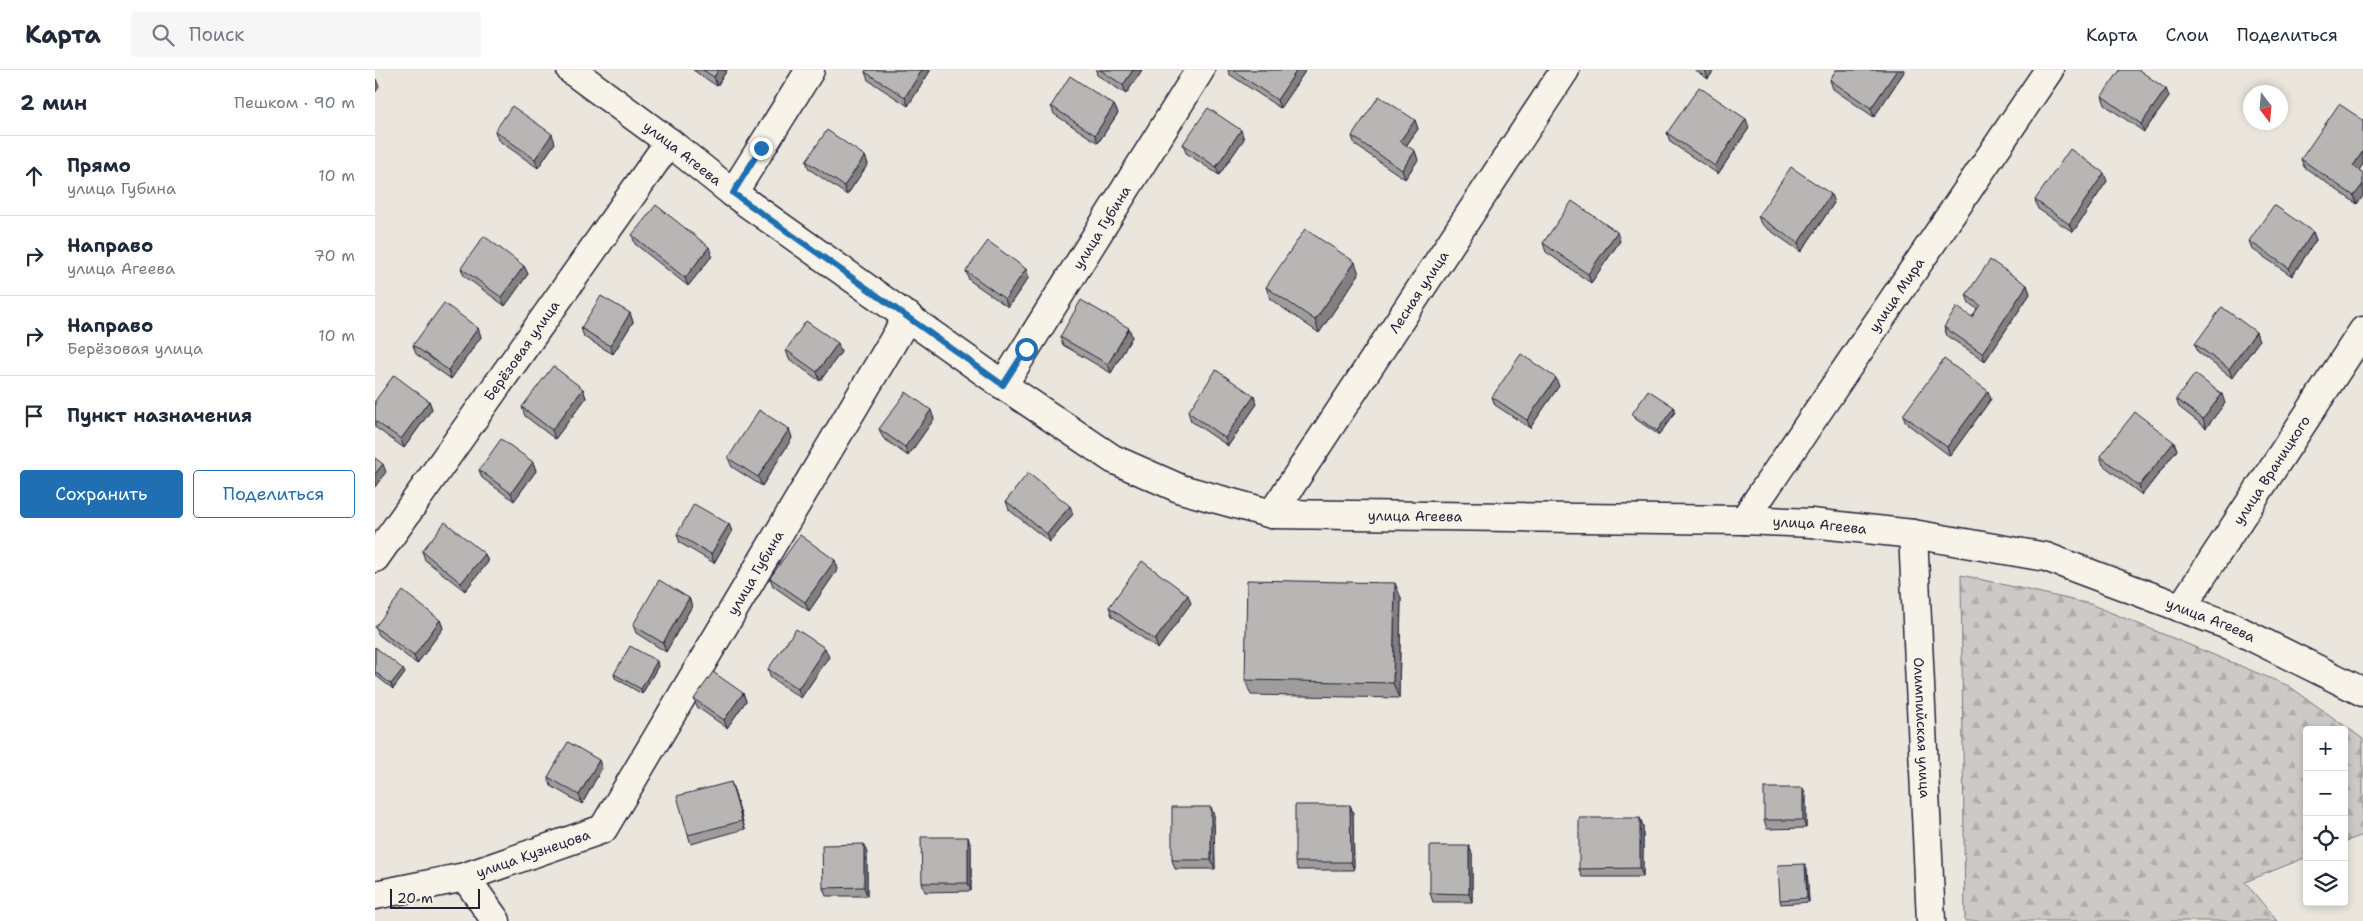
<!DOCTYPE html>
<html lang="ru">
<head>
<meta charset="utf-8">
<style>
  body { margin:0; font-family:"Shantell Sans",sans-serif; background:#f6f6f7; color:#1f2937 }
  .controls { position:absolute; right:15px; bottom:15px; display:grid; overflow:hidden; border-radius:5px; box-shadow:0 2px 8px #0003 }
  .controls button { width:45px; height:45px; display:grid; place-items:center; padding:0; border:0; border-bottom:1px solid #e0e1e3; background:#fff; color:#1f2937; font:25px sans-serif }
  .compass { position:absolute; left:1868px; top:15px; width:45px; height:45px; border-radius:50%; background:#fff; box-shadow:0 2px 8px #0003; rotate:164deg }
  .scale { position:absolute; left:15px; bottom:12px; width:90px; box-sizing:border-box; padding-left:5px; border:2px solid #22223b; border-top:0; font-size:14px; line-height:18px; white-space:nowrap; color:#22223b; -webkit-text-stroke:4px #f7f3e8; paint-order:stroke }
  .stop { position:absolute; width:15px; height:15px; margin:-11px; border:4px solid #1f6fb2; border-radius:50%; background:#fff }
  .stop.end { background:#1f6fb2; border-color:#fff; box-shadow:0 1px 5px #0008 }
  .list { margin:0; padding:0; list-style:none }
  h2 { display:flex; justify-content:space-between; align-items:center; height:65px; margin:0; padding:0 20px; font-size:21px }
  h2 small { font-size:16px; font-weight:400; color:#747a83 }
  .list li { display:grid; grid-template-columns:32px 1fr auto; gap:15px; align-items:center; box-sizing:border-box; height:80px; padding:0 20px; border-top:1px solid #e0e1e3 }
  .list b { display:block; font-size:19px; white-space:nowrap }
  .list p { margin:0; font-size:16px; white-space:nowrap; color:#747a83 }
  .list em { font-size:16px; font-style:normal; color:#747a83 }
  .actions { display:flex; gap:10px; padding:15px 20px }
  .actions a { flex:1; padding:11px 0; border:1px solid #1f6fb2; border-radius:5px; text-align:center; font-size:18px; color:#1f6fb2 }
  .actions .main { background:#1f6fb2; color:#fff }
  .icon { flex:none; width:28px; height:28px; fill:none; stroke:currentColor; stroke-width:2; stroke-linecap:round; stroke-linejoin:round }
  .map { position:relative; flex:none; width:1988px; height:851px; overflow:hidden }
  header { display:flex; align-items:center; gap:30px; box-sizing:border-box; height:70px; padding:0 25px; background:#fff; border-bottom:1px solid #e0e1e3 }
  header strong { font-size:24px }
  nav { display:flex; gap:28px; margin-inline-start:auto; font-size:18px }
  .search { width:350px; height:45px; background:#f6f6f7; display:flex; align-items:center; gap:12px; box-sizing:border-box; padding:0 18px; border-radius:5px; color:#747a83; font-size:19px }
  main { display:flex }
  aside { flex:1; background:#fff }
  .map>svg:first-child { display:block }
</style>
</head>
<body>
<header>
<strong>Карта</strong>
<div class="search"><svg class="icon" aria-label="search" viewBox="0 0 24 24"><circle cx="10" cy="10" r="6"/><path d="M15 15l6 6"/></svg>Поиск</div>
<nav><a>Карта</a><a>Слои</a><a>Поделиться</a></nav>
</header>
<main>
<aside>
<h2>2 мин<small>Пешком · 90 m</small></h2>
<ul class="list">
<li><svg class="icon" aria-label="ahead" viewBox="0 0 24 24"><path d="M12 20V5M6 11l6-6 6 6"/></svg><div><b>Прямо</b><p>улица Губина</p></div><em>10 m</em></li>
<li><svg class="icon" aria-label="right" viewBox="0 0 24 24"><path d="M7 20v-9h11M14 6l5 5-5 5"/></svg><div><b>Направо</b><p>улица Агеева</p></div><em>70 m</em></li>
<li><svg class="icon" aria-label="right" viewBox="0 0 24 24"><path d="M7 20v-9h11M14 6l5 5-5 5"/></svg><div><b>Направо</b><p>Берёзовая улица</p></div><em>10 m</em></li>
<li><svg class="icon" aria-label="arrive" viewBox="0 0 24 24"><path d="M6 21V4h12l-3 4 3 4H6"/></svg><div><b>Пункт назначения</b></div></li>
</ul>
<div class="actions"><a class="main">Сохранить</a><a>Поделиться</a></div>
</aside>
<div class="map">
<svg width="1988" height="851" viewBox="0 0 1988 851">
  <defs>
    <pattern id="forest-firs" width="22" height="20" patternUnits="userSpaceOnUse" patternTransform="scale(1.25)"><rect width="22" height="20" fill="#cdc9c6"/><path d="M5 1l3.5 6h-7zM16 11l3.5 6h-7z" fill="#b0acab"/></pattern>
  </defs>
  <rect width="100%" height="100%" fill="#eae6de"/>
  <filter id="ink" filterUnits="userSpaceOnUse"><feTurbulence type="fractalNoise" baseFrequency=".02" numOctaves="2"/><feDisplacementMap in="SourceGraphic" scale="10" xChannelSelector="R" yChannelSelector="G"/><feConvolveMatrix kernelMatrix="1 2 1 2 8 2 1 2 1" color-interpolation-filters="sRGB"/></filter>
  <g filter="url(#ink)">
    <path fill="url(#forest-firs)" stroke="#787680" d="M1586 505 1715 534 1914 616 1988 669V765L1969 772V660H1932V787L1870 812 1902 851H1590Z"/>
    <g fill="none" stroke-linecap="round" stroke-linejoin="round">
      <defs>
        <g id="street">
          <path d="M358 123 435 0"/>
          <path id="s1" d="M628 315 825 0"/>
          <path id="s2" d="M897 444 1190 0"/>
          <path id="s3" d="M1369 450 1674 0"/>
          <path id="s4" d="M0 488 294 72"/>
          <path id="s5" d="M1806 538 1988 261"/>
          <path d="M90 807 121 851"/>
          <path id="s6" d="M0 825 90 807 228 759 533 246"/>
        </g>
        <g id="secondary">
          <path id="s7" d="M196 0 294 72 358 123 628 315 738 389 806 419 897 444 1369 450 1436 453 1538 464 1671 487 1855 556 1988 622"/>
          <path id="s8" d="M1538 464 1556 851"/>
        </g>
      </defs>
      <use href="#street" stroke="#22223b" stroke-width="31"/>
      <use href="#secondary" stroke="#22223b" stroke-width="31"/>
      <use href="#street" stroke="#f7f3e8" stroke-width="28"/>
      <use href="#secondary" stroke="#f7f3e8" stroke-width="28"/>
    </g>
    <path fill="#9e9d9c" stroke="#22223b" d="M318 0H352L342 16Z
      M491 0H555V1L533 36 493 10 490 2Z
      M721 0H767L751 24 722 5Z
      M853 0H931L905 38 854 4Z
      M1320 0H1339L1333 9Z
      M1461 0H1529V2L1499 47 1458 19 1455 10Z
      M1791 19 1794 27 1769 62 1730 35 1727 26Z
      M739 35 743 43 723 73 679 44 676 36Z
      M1371 49 1374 58 1343 104 1295 72 1292 63Z
      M1040 50 1043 59 1031 76 1040 81 1043 90 1030 109 980 75 977 66Z
      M1988 50V94L1984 100 1988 103V126L1982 134 1929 97 1926 89Z
      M120 61 180 73 163 98 123 70Z
      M869 69 844 105 811 83 808 74Z
      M490 86 493 94 472 125 434 99 431 91Z
      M1732 111 1698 162 1663 139 1660 130Z
      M1459 133 1426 182 1386 154 1383 146Z
      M1938 162 1941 170 1917 206 1877 179 1874 171Z
      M257 165 337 186 313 216 260 174Z
      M1245 171 1216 213 1171 182 1168 173Z
      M149 196 153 204 130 236 89 206 86 198Z
      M591 201 654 207 633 237 594 210Z
      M984 204 944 263 895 229 891 217Z
      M1652 215 1655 224 1610 291 1572 266 1569 257 1597 247 1602 239 1594 233 1591 225Z
      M255 243 258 252 238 284 209 267 206 258Z
      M103 258 106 267 76 309 41 284 38 275Z
      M754 258 757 267 736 303 688 275 685 267Z
      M1881 262 1884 271 1857 308 1823 282 1820 274Z
      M411 280 466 282 445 311 414 289Z
      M1184 316 1155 358 1120 335 1117 327Z
      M208 319 211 328 180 369 150 346 147 337Z
      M1616 329 1575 386 1531 353 1528 345Z
      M1801 329 1850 333 1831 358 1804 337Z
      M0 331H54L57 339 29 378 0 357Z
      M882 334 853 376 816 351 813 342Z
      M1299 337 1300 342 1284 365 1259 348 1257 344Z
      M559 349 533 386 508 368 504 359Z
      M414 359 417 368 387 416 357 397 353 388Z
      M1799 372 1802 380 1767 425 1728 395 1725 386Z
      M158 392 161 401 139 431 107 408 104 400Z
      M631 431 698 444 675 472 634 440Z
      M354 454 357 462 339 493 305 473 302 464Z
      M47 481 110 484 113 492 90 521 50 490Z
      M463 499 434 541 398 516 395 508Z
      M314 528 317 536 291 582 261 563 258 555Z
      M1026 528 1024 628 876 625 870 610Z
      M816 533 783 579 737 546 734 537Z
      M65 550 68 558 42 594 4 565 0 557Z
      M0 577 30 603 18 619 0 605Z
      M454 587 426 628 396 608 393 599Z
      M283 596 267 624 240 608 239 604Z
      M368 623 371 631 352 658 322 637 319 629Z
      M227 698 207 734 176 716 173 707Z
      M359 720 370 759 316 774 313 765Z
      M1431 726V758L1392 759 1389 750Z
      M975 735 978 743 979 800H923L920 792Z
      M839 745 840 799H800L797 790Z
      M1265 748 1268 756V807H1207L1204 799Z
      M596 775V821L550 822 547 813Z
      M1094 776 1097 784V832H1058L1055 823Z
      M492 783V826H451L448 818Z
      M1432 799 1434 832 1406 834 1405 830Z"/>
    <path fill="#817f7f" stroke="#22223b" d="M343 0H352L342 16 339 7Z
      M547 0H555V1L533 36 530 27Z
      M758 0H767L751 24 748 15Z
      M922 0H931L905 38 902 30Z
      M1330 0H1339L1333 9Z
      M1522 0H1529V2L1499 47 1496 38Z
      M1 9 4 17 0 23V10Z
      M1791 19 1794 27 1769 62 1766 54Z
      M739 35 743 43 723 73 720 65Z
      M1371 49 1374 58 1343 104 1340 96Z
      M1040 50 1043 59 1028 80 1025 71Z
      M866 60 869 69 844 105 841 97Z
      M177 64 180 73 163 98 160 89Z
      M1040 81 1043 90 1030 109 1027 100Z
      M1988 81V94L1981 104 1978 96Z
      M490 86 493 94 472 125 469 116Z
      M1729 103 1732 111 1698 162 1694 154Z
      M1988 114V126L1982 134 1979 126Z
      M1456 124 1459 133 1426 182 1423 173Z
      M1242 162 1245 171 1216 213 1213 204Z
      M1938 162 1941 170 1917 206 1914 198Z
      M334 177 337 186 313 216 310 208Z
      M980 192 984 204 944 263 940 250Z
      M149 196 153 204 130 236 126 227Z
      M651 199 654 207 633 237 630 229Z
      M1652 215 1655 224 1610 291 1607 283Z
      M255 243 258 252 238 284 235 276Z
      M103 258 106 267 76 309 73 300Z
      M754 258 757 267 736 303 733 294Z
      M1881 262 1884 271 1857 308 1854 299Z
      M463 273 466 282 445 311 442 302Z
      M1181 308 1184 316 1155 358 1152 350Z
      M208 319 211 328 180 369 177 360Z
      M1613 321 1616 329 1575 386 1572 377Z
      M1847 324 1850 333 1831 358 1828 349Z
      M879 326 882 334 853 376 850 368Z
      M54 331 57 339 29 378 26 369Z
      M1299 337 1300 342 1284 365 1282 361Z
      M556 340 559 349 533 386 530 377Z
      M414 359 417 368 387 416 383 407Z
      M1799 372 1802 380 1767 425 1764 416Z
      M158 392 161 401 139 431 136 423Z
      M8 394 11 402 0 417V404Z
      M695 436 698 444 675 472 672 464Z
      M354 454 357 462 339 493 336 484Z
      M110 484 113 492 90 521 86 513Z
      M460 490 463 499 434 541 430 532Z
      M1020 513 1026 528 1024 628 1018 613Z
      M813 525 816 533 783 579 780 570Z
      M314 528 317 536 291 582 288 573Z
      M65 550 68 558 42 594 39 586Z
      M450 578 454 587 426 628 423 619Z
      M282 591 283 596 267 624 266 619Z
      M28 599 30 603 18 619 16 614Z
      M368 623 371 631 352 658 349 650Z
      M224 690 227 698 207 734 204 725Z
      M356 712 359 720 370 759 367 751Z
      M1428 718 1431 726V758L1428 750Z
      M975 735 978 743 979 800 976 792Z
      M836 737 839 745 840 799 836 790Z
      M1265 748 1268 756V807L1265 798Z
      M593 767 596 775V821L593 813Z
      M489 774 492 783V826L489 817Z
      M1094 776 1097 784V832L1094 824Z
      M1430 794 1432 799 1434 832 1432 828Z"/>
    <path fill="#b8b6b5" stroke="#22223b" d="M328 0H343L339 7Z
      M491 0H547L530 27 490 2Z
      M725 0H758L748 15Z
      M858 0H922L902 30Z
      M1461 0H1522L1496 38 1455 10Z
      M1745 0H1764L1791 19 1766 54 1727 26Z
      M695 6 739 35 720 65 676 36Z
      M1324 17 1371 49 1340 96 1292 63Z
      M1004 26 1040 50 1025 71 1040 81 1027 100 977 66Z
      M1964 34 1988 50V81L1978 96 1988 103V114L1979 126 1926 89Z
      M137 36 177 64 160 89 120 61Z
      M833 38 866 60 841 97 808 74Z
      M452 60 490 86 469 116 431 91Z
      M1695 79 1729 103 1694 154 1660 130Z
      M1416 97 1456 124 1423 173 1383 146Z
      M1197 131 1242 162 1213 204 1168 173Z
      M281 135 334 177 310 208 257 165Z
      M1899 135 1938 162 1914 198 1874 171Z
      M930 159 980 192 940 250 891 217Z
      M109 166 149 196 126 227 86 198Z
      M613 171 651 199 630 229 591 201Z
      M1615 190 1652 215 1607 283 1569 257 1582 237 1597 247 1605 235 1591 225Z
      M226 226 255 243 235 276 206 258Z
      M706 230 754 258 733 294 685 267Z
      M69 233 103 258 73 300 38 275Z
      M1847 237 1881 262 1854 299 1820 274Z
      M431 251 463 273 442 302 411 280Z
      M1146 284 1181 308 1152 350 1117 327Z
      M1569 289 1613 321 1572 377 1528 345Z
      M178 296 208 319 177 360 147 337Z
      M841 300 879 326 850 368 813 342Z
      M1820 304 1847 324 1828 349 1801 329Z
      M19 305 54 331 26 369 0 351V331Z
      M1273 320 1299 337 1282 361 1257 344Z
      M531 322 556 340 530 377 504 359Z
      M384 340 414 359 383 407 353 388Z
      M1760 342 1799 372 1764 416 1725 386Z
      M126 369 158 392 136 423 104 400Z
      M0 388 8 394 0 404Z
      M653 403 695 436 672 464 631 431Z
      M319 434 354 454 336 484 302 464Z
      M70 452 110 484 86 513 47 481Z
      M425 465 460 490 430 532 395 508Z
      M767 491 813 525 780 570 734 537Z
      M284 510 314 528 288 573 258 555Z
      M872 510 1020 513 1018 613 870 610Z
      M28 521 65 550 39 586 0 557Z
      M421 559 450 578 423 619 393 599Z
      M255 576 282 591 266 619 239 604Z
      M0 577 28 599 16 614 0 602Z
      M338 602 368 623 349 650 319 629Z
      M193 672 224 690 204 725 173 707Z
      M356 712 367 751 313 765 302 726Z
      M1389 718H1428V750H1389Z
      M920 735H975L976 792H920Z
      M797 737H836V790H797Z
      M1204 748H1265V798L1204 799Z
      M546 767H593V813H547Z
      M489 774V817L448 818 447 775Z
      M1055 776H1094V824L1055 823Z
      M1430 794 1432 828 1405 830 1403 795Z"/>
  </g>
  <g fill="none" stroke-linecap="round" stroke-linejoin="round" filter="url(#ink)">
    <path stroke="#1f6fb2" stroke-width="6" d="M386 78 358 123 628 315 651 279"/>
  </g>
  <g text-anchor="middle" stroke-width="4.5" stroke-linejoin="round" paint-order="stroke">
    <g font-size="14" fill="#22223b" stroke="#f7f3e8">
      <text dy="5" stroke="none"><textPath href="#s7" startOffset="139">улица Агеева</textPath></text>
      <text dy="5" stroke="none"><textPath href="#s1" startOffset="186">улица Губина</textPath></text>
      <text dy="5" stroke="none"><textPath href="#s2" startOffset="266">Лесная улица</textPath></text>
      <text dy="5" stroke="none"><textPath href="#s3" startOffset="272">улица Мира</textPath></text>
      <text dy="5" stroke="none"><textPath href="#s4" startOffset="254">Берёзовая улица</textPath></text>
      <text dy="5" stroke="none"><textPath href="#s5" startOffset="165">улица Враницкого</textPath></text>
      <text dy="5" stroke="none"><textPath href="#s7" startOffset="979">улица Агеева</textPath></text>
      <text dy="5" stroke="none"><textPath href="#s7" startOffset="1384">улица Агеева</textPath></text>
      <text dy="5" stroke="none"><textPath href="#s6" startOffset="536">улица Губина</textPath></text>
      <text dy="5" stroke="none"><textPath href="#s7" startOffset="1789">улица Агеева</textPath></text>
      <text dy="5" stroke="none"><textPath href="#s8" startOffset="194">Олимпийская улица</textPath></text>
      <text dy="5" stroke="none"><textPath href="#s6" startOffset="164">улица Кузнецова</textPath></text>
    </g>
  </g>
</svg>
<div class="controls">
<button>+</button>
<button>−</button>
<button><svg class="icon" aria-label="locate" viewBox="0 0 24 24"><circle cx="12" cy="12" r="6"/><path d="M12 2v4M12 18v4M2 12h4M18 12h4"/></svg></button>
<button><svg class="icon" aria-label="layers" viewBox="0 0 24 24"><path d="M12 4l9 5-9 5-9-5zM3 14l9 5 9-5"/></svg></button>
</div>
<svg class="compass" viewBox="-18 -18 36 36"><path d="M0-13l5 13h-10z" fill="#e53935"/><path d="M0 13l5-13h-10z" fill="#747a83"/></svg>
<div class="scale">20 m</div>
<div class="stop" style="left:651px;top:279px"></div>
<div class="stop end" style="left:386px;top:78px"></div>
</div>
</main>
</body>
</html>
